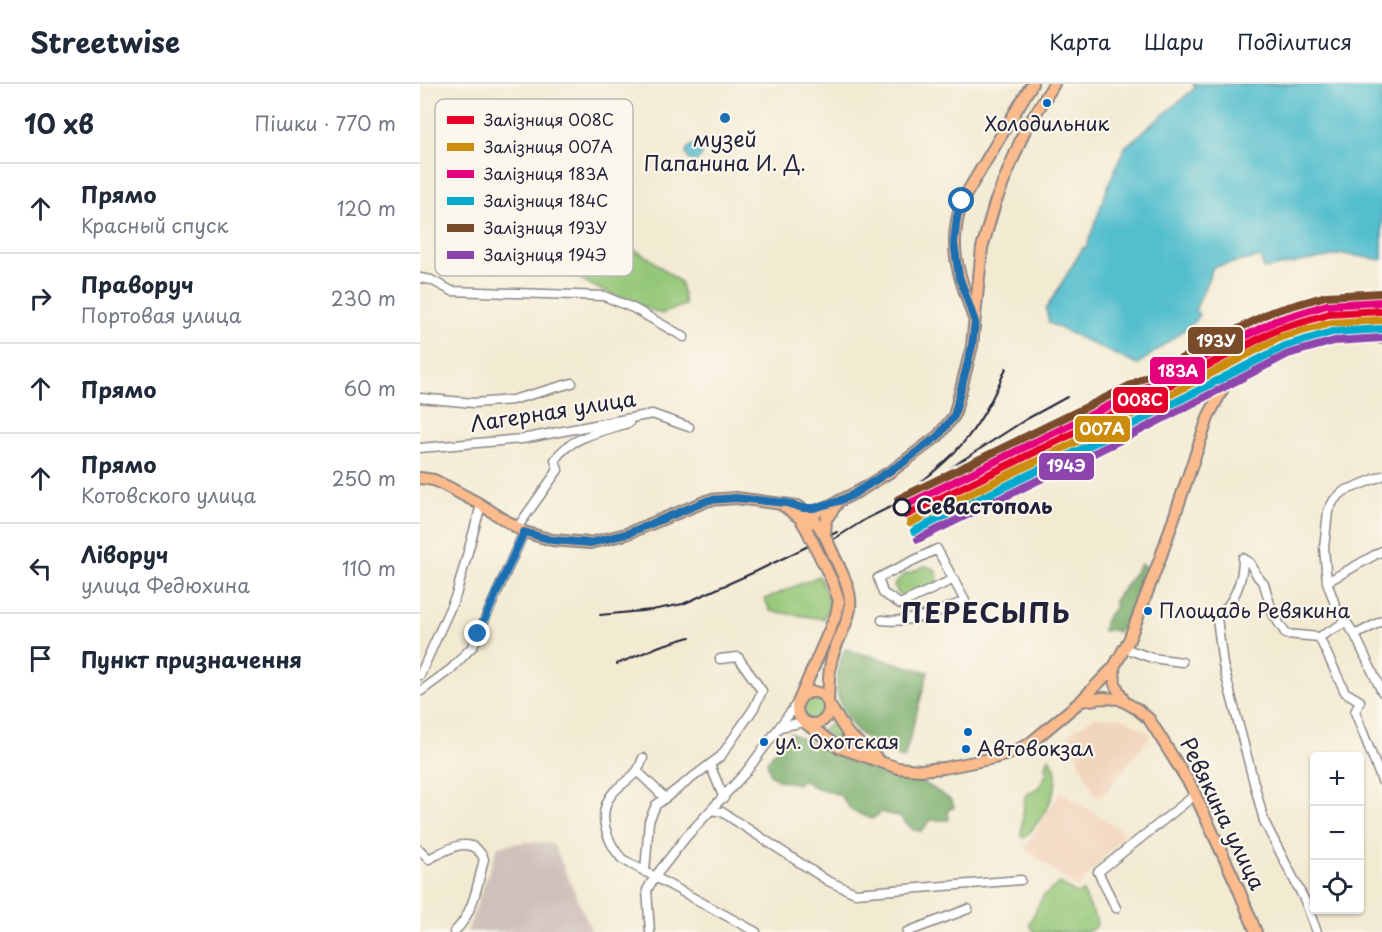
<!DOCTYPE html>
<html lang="uk">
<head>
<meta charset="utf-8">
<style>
  body { margin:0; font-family:"Playpen Sans",sans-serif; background:#f2f2f3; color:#1f2937 }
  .controls { position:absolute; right:18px; bottom:18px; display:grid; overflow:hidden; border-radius:6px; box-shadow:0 2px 4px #0004 }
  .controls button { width:54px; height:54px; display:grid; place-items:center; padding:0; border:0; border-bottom:2px solid #e0e1e3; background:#fff; color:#1f2937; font:30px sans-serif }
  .stop { position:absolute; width:18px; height:18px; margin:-14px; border:4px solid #1f6fb2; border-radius:50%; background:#fff }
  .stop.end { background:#1f6fb2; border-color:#fff; box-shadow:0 2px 6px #0008 }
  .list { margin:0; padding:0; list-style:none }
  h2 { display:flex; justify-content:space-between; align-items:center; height:78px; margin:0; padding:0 24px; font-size:26px }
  h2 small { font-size:20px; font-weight:400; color:#747a83 }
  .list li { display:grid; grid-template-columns:39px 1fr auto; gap:18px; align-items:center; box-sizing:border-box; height:90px; padding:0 24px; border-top:2px solid #e0e1e3 }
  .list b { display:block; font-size:22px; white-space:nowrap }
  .list p { margin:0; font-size:20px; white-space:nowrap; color:#747a83 }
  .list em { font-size:20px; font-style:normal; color:#747a83 }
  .icon { flex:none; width:33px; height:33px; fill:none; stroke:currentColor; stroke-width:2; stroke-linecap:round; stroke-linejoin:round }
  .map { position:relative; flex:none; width:962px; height:848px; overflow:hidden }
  header { display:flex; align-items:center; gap:36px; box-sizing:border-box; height:84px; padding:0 30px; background:#fff; border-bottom:2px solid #e0e1e3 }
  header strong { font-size:28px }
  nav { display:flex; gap:33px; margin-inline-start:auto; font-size:21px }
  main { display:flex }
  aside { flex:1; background:#fff }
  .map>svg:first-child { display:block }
</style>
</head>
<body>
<header>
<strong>Streetwise</strong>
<nav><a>Карта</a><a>Шари</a><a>Поділитися</a></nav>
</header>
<main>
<aside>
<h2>10 хв<small>Пішки · 770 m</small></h2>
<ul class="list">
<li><svg class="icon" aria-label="ahead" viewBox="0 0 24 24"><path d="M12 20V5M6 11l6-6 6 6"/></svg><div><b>Прямо</b><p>Красный спуск</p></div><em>120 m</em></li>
<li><svg class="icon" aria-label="right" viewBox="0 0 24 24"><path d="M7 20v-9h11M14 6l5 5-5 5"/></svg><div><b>Праворуч</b><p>Портовая улица</p></div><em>230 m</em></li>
<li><svg class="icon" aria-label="ahead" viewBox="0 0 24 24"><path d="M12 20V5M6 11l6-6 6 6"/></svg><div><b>Прямо</b></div><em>60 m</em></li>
<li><svg class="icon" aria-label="ahead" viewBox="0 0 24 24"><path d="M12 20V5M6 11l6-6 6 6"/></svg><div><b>Прямо</b><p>Котовского улица</p></div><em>250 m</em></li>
<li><svg class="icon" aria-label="left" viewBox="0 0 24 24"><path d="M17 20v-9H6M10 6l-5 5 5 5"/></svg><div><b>Ліворуч</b><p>улица Федюхина</p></div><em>110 m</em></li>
<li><svg class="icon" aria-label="arrive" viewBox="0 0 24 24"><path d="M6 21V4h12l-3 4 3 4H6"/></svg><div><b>Пункт призначення</b></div></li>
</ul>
</aside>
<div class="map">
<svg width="962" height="848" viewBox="0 0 962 848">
  <rect width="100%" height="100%" fill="#fbf7ec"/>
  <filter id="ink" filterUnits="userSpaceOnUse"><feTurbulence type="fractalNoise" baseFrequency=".0167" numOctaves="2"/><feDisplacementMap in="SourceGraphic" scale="12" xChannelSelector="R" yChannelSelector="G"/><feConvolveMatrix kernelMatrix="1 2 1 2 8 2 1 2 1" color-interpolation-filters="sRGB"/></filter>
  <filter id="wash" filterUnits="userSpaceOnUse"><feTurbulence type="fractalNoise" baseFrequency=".008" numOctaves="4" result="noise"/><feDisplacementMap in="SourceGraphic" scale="24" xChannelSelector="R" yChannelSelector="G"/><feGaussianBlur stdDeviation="1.35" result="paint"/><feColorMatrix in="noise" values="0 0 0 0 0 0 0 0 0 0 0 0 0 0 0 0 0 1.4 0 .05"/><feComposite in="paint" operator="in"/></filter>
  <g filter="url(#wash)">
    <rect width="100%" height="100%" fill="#f3ead2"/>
    <path fill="#f2d5bd" d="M674 633 703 634 732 650 686 708 676 713 647 651Z
      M641 708 705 749 657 804 604 764Z"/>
    <path fill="#cfc1ba" d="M106 758 133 759 172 848H47L78 762Z"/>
    <path fill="#93c676" stroke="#5a7458" stroke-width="1.5" d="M157 147 204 160 229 174 261 199 265 221 241 230 179 205 147 188V167Z
      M505 482 515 485 518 493 515 502 488 514 478 509 474 501 482 492Z
      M399 492 410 519 404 535 350 527 345 515Z
      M382 624a12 12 0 1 1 24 0a12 12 0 1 1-24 0Z
      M412 638 427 654 453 673 422 660 402 646Z
      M629 674C649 697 622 736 604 754L601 751 605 712 619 703 627 689 625 684Z
      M640 799 656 810 663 808 677 838 676 843 667 848H614L609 840 623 812Z"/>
    <path fill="#76ab67" stroke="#4c6651" stroke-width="1.5" d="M721 480 727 484 704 543 697 548 690 545 686 547 682 546 688 531 696 523 694 517Z
      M425 565 508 588 484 675C471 668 455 662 444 653 415 628 410 599 425 565Z
      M370 649 437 681 505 699 532 717 534 723 528 726 529 736H511L501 747 493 746 480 733 462 728 452 735 432 727 420 711 392 702 382 695 378 700 358 696 350 690 347 677Z"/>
    <path fill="#52becd" stroke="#3a7084" stroke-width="1.5" d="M773 0H962V176L923 170 843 185 841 173 793 183 775 227 779 230 776 237 717 281 629 239 626 225 663 164H666L690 97 705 63 775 4Z
      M266 69a8 8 0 1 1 16 0a8 8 0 1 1-16 0Z"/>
  </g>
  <g filter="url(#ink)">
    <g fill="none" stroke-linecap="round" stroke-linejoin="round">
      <defs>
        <path id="minor" d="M0 194 11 196 32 207 184 212 213 224 264 253
          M0 314 54 319 92 316 152 299
          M0 364 102 355 232 330 269 343
          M962 392 924 407 914 416 908 427 904 464 907 498 916 523 935 551 962 608
          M97 444 138 386 135 376C148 353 186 346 209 339
          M823 474C823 498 815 517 797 534L803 581 844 737 885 817 897 848
          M823 474 830 479 838 493 844 500 853 530 866 550 899 553 926 538
          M907 498 962 467
          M462 536C490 540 520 527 545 517L517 465 458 494 463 509 480 520 534 495
          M935 551 962 537
          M899 553 925 608 940 617 935 628 962 697
          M704 564 732 574 762 578
          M0 591 36 511 61 421
          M1 607 31 585 53 562 104 448
          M360 643 384 638
          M223 674C221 678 220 683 217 687 210 696 199 701 192 710 176 730 187 758 202 775L336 848
          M290 681 304 714
          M217 687 244 713
          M291 726 302 728 408 797 435 809 601 796
          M0 766 9 775C28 765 52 749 64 775 58 799 53 831 34 848
          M225 788 229 737 236 721 301 672 334 624 342 607 318 573 300 575
          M696 824 678 788 775 711
          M230 848 227 806 234 794 266 753 326 688 378 618
          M487 848 548 825"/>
        <path id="major" d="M553 232C538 187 527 164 542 117L612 0
          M0 394 14 396 28 403 58 419 104 448 132 456 170 459 206 450 289 416 316 414 378 422 392 432 405 452
          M361 420 380 434 387 446
          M387 446 392 432 395 429 439 407 473 386 518 352 534 332 552 262 562 164 575 119 604 48 634 0
          M405 452 406 435 417 420
          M694 583 695 600 704 617
          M377 624a16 16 0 1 1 32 0a16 16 0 1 1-32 0Z
          M380 614 416 531 419 517 412 497
          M408 617C409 602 408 584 413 570 425 537 440 526 422 489
          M661 617 683 614 699 615 717 625 729 635 771 702 816 799 836 848
          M410 622 428 650 456 673
          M384 638 418 663 478 684 500 686 524 684 574 674 589 670 609 660 661 617 694 583 709 556 741 472 789 331 806 299 831 275 844 267 872 256 908 249H934L962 254"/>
      </defs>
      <use href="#minor" stroke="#8a8686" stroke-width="11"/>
      <use href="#major" stroke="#8a8686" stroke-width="14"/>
      <use href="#minor" stroke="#fff" stroke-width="8"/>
      <use href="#major" stroke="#fbbb8d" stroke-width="10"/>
      <path stroke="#22223b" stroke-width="2" d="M527 386 605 336 647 313
        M489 407C540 370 562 342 586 284
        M414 455 446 435 579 369 744 292
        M180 531 232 526 263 520 337 487 417 448
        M197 580 240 562 270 553"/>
      <defs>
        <path id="major-bridge" d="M387 446 412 497
          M405 452 422 489"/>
      </defs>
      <use href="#major-bridge" stroke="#8a8686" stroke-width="14" stroke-linecap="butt"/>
      <use href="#major-bridge" stroke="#fbbb8d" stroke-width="10"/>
      <defs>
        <path id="rail-1" d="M486 431 707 323 858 245 909 230 962 227"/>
        <path id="rail-2" d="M490 439 711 331 861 253 911 239 962 236"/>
        <path id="rail-3" d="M482 423 703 315 855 237 907 221 961 218"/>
        <path id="rail-4" d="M494 447 715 339 865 262 912 248 962 245"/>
        <path id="rail-5" d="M478 415 699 307 851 228 906 212 961 209"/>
        <path id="rail-6" d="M498 455 719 347 868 270 914 257 962 254"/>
      </defs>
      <use href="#rail-1" stroke="#fbf7ec" stroke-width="12"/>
      <use href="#rail-2" stroke="#fbf7ec" stroke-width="12"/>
      <use href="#rail-3" stroke="#fbf7ec" stroke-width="12"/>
      <use href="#rail-4" stroke="#fbf7ec" stroke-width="12"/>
      <use href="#rail-5" stroke="#fbf7ec" stroke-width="12"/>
      <use href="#rail-6" stroke="#fbf7ec" stroke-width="12"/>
      <use href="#rail-1" stroke="#e4002b" stroke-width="8"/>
      <use href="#rail-2" stroke="#cc8c0c" stroke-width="8"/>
      <use href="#rail-3" stroke="#e5007d" stroke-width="8"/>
      <use href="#rail-4" stroke="#00a9ce" stroke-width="8"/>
      <use href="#rail-5" stroke="#7a4b2a" stroke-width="8"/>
      <use href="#rail-6" stroke="#8e44ad" stroke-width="8"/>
    </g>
  </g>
  <g fill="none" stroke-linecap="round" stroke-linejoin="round" filter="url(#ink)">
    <path stroke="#1f6fb2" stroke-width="8" d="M58 550 104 448 132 456 170 459 206 450 289 416 316 414 366 419 383 424H394L419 417 432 411 481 380 518 352 534 332 552 262 555 238 539 192 534 159 537 133 542 117"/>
  </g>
  <g fill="#0065bd" stroke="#fbf7ec" stroke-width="2">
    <circle cx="627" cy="19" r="5"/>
    <circle cx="728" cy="527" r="5"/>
    <circle cx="548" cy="648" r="5"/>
    <circle cx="344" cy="658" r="5"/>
    <circle cx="546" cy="665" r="5"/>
  </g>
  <circle fill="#1f6fb2" stroke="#fbf7ec" stroke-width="2" cx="305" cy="34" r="6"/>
  <circle fill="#fbf7ec" stroke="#22223b" stroke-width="3" cx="482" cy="423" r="8"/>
  <g text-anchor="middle" stroke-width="4.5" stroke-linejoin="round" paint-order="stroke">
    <g font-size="20" fill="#22223b" stroke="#fbf7ec" text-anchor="start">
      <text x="627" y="47" text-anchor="middle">Холодильник</text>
      <text x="739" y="534">Площадь Ревякина</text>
      <text x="355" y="665">ул. Охотская</text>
      <text x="557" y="672">Автовокзал</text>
    </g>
    <g font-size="21" fill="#22223b" stroke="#fbf7ec">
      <text x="305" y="63">музей<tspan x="305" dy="24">Папанина И. Д.</tspan></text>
    </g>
    <g font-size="21" fill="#22223b" stroke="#fbf7ec">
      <text transform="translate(133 328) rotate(-9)" y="7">Лагерная улица</text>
      <text transform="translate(802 730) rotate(64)" y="7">Ревякина улица</text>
    </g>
    <g font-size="21" font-weight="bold" fill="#22223b" stroke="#fbf7ec" text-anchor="start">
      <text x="496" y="430">Севастополь</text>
    </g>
    <g font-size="27" font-weight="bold" letter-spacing="1.5" fill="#22223b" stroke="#fbf7ec">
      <text x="566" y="539">ПЕРЕСЫПЬ</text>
    </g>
  </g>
  <rect x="15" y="15" width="198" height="177" rx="9" fill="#fbf7ec" stroke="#bab7b7" stroke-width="1.5"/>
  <rect x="27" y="32" width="27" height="8" fill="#e4002b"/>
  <rect x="27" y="59" width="27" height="8" fill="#cc8c0c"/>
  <rect x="27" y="86" width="27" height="8" fill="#e5007d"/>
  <rect x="27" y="113" width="27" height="8" fill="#00a9ce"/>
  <rect x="27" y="140" width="27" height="8" fill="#7a4b2a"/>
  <rect x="27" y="167" width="27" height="8" fill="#8e44ad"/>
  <g font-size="16" fill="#22223b">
    <text x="64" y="42">Залізниця 008С</text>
    <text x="64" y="69">Залізниця 007А</text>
    <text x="64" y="96">Залізниця 183А</text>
    <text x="64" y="123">Залізниця 184С</text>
    <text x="64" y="150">Залізниця 193У</text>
    <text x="64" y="177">Залізниця 194Э</text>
  </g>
  <g stroke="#fbf7ec" stroke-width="2">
    <rect x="767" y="242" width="57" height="29" rx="6" fill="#7a4b2a"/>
    <rect x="729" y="272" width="57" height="29" rx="6" fill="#e5007d"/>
    <rect x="692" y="302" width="57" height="28" rx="6" fill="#e4002b"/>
    <rect x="654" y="331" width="57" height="28" rx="6" fill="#cc8c0c"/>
    <rect x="618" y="368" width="57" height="29" rx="6" fill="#8e44ad"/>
  </g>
  <g font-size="16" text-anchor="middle" font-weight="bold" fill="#fff">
    <text x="796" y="263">193У</text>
    <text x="758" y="293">183А</text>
    <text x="720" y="322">008С</text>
    <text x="682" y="351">007А</text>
    <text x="646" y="388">194Э</text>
  </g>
</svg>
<div class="controls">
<button>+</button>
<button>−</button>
<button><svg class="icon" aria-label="locate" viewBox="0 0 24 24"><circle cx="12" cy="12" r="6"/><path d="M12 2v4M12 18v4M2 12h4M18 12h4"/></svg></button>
</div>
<div class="stop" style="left:542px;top:117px"></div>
<div class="stop end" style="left:58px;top:550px"></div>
</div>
</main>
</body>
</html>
